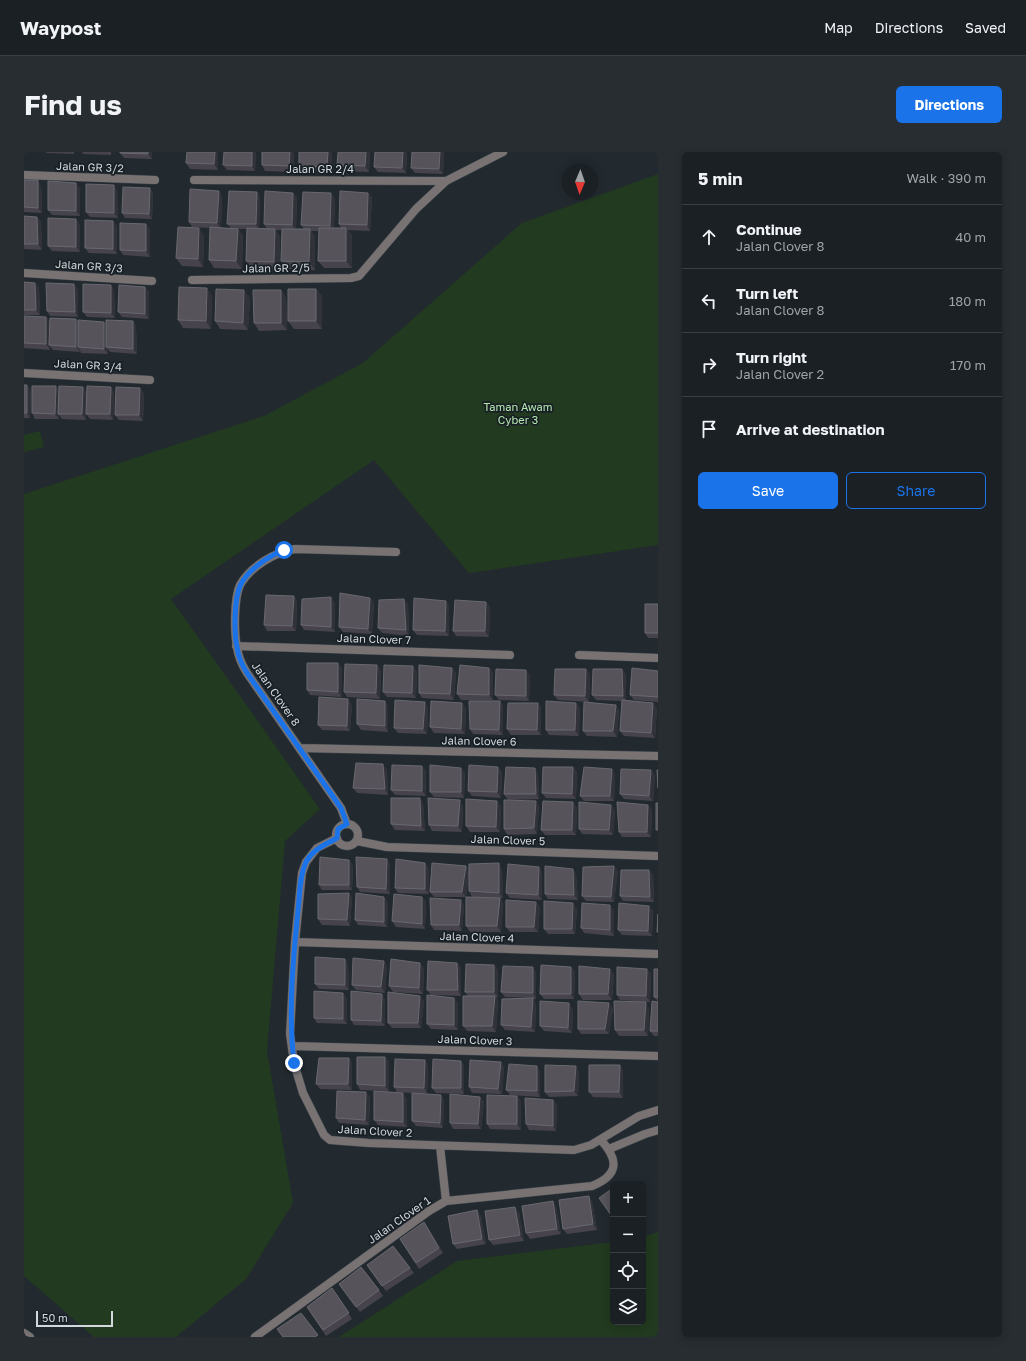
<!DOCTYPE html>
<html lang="en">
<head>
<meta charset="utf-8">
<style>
  body { margin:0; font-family:"Golos Text",sans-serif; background:#272d31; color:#f1f3f6 }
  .controls { position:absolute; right:12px; bottom:12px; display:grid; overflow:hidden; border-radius:6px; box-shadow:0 2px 10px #0003 }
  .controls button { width:36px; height:36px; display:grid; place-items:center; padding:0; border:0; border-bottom:1px solid #383e41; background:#1a2024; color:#f1f3f6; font:20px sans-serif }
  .compass { position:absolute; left:538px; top:12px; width:36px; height:36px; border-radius:50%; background:#1a2024; box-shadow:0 2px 10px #0003; rotate:182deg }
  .scale { position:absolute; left:12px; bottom:10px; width:77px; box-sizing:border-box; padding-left:4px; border:2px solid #d2d8dc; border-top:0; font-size:11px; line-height:14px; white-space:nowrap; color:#d2d8dc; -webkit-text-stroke:3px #182026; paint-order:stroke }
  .stop { position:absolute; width:12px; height:12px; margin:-9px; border:3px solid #1a73e8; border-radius:50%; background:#fff }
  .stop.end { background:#1a73e8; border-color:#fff; box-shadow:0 1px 4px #0008 }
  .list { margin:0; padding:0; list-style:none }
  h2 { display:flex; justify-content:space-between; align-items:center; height:52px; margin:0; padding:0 16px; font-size:17px }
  h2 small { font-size:13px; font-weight:400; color:#9fa3a6 }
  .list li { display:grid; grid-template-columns:26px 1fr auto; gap:12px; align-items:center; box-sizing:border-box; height:64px; padding:0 16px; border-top:1px solid #383e41 }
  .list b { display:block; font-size:15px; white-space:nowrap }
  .list p { margin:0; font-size:13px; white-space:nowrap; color:#9fa3a6 }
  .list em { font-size:13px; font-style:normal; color:#9fa3a6 }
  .actions { display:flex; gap:8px; padding:12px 16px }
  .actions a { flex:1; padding:9px 0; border:1px solid #1a73e8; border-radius:6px; text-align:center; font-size:14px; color:#1a73e8 }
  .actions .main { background:#1a73e8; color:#fff }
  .icon { flex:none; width:22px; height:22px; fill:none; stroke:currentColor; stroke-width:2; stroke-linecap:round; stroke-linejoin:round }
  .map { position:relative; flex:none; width:634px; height:1185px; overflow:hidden; border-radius:6px }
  header { display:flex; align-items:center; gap:24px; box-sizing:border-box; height:56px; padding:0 20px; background:#1a2024; border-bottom:1px solid #383e41 }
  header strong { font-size:19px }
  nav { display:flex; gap:22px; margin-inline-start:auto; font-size:14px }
  .intro { display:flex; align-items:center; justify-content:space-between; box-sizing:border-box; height:96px; padding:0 24px }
  h1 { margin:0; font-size:28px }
  .button { padding:10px 18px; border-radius:6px; background:#1a73e8; color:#fff; font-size:14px; font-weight:700 }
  main { display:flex; gap:24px; padding:0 24px }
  aside { flex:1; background:#1a2024; border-radius:6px; box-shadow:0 2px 10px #0003 }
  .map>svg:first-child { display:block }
</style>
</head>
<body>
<header>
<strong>Waypost</strong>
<nav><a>Map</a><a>Directions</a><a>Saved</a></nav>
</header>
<div class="intro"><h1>Find us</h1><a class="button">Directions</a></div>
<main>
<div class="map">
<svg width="634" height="1185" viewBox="0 0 634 1185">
  <rect width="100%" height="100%" fill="#222a30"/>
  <path fill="#223a1f" d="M634 22V393L445 421 350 308 147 447 296 657 261 689 243 899 269 1051 222 1127 152 1185H70L0 1124V342L240 264 339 211 498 71Z
    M16 279 20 295 0 300V283Z
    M634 1080V1185H315L433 1109 589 1090V1170H619V1085Z"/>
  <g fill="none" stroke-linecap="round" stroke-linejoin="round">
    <defs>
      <path id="street" d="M0 23 131 28
        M170 28 422 29
        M0 121 128 129
        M168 128 327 126 335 124 392 57 422 29 479 0
        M0 221 126 228
        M212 494 486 503
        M555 503 634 506
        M276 596 634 604
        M323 672 317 656 223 521C218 513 214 504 213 495 210 480 210 446 216 433 227 414 251 400 271 397L372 400
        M312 683a11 11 0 1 1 22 0a11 11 0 1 1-22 0Z
        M313 686 293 696 282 710 278 721 271 790 266 882 270 911 279 941 300 983 306 988 345 991 550 998 567 993 615 964 634 958
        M333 689 363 695 634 704
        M271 790 634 802
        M268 894 634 904
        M416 994 422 1049
        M585 997 621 982 634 978
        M0 1181 6 1185
        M231 1185 405 1059 422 1049 568 1034C595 1023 595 1008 577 988"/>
    </defs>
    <use href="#street" stroke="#3e464c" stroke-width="9"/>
    <use href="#street" stroke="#787273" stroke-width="8"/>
  </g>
  <path fill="#46434c" d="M22 0H50V2L22 1Z
    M58 0H87V3L59 2Z
    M128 0V7L100 6 96 1Z
    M163 0H194V18L166 17 162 11Z
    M232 0 231 19 203 18 199 13Z
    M238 0H270L269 20 241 19 238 13Z
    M308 0 307 20 278 19 275 14Z
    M346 0 345 20 317 19 313 13Z
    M383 0 382 21 354 20 350 15Z
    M420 0 419 22 391 21 387 16Z
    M0 28 17 34 18 61 0 60Z
    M90 33 93 39 94 66 66 65 62 60Z
    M56 36V64L28 63 24 58Z
    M126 36 129 41 128 67 101 66 98 61Z
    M233 40 236 45 235 77H243L240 72 269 41 273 46 272 77H280L277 73 307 41 311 47 310 76H317L315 72 344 41 348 46 346 79 324 78 328 84V116H300L294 109 295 79H287L291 85V118L263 117 257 109 258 78H251L256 85 255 118 228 117 222 109 223 77H214L219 84 218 117 190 116 185 108 186 76 168 75 165 70 198 44 197 76H207L203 72Z
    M0 64 13 65 17 70 18 98 0 97Z
    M52 67 56 73V100L28 99 24 94Z
    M89 69 93 75V102L65 101 61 96Z
    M126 77V105L99 103 96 98Z
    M180 84 179 115 158 114 152 106Z
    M0 130 15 136 16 163H0Z
    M50 132 54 138V165L26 164 23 159Z
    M121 135 125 140V167L98 165 94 160Z
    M292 137 298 144V177H270L264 169Z
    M90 138 91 166 63 165 59 160Z
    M257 138 262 146 263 178 235 179 230 171Z
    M188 144 187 177 159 176 154 168Z
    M226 146 224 178 196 177 191 169Z
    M0 164 22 165 26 170H54L82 173 109 169 112 175 113 202 86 200 84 197V202L57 201 56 198V200L29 198 26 194V198L0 196Z
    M0 233H3L7 239 6 266H0Z
    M32 234 35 238 59 235 62 240H90L89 268 66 267 62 262V268L38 267 35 263V267H11L8 261Z
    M120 241 119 269 95 268 91 263Z
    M270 444 273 449 272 479H243L240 473Z
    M346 446 350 451 348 482 319 480 315 475Z
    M422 449 425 455V484L393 483 389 478Z
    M462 450 466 455 465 485 432 484 429 479Z
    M311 451V480L280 478 277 473Z
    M384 452 385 484 358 481 354 476Z
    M634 452V486H624L621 481Z
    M318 516V545L286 543 283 538Z
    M428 516 432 521 430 548 398 546 395 541Z
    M465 516 469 521V548H437L433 542Z
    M562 517 566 523 565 550 534 548 530 543Z
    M598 517 602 523V549L633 556 631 586 600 584 596 579 598 549 572 548 568 543Z
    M357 518 356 547 323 545 320 540Z
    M393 519 392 546 363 545 359 540Z
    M634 519V550L610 548 606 543Z
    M506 523 505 549 475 548 471 543Z
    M324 547 328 553 326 579 298 578 294 573Z
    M361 549 364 555V580L337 578 333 572Z
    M476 549 479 554V583L449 582 446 577Z
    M514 551 517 556V583H487L483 577Z
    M552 551 556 556 555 584 525 583 522 578Z
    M404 555 403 582 374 581 370 576Z
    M442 556 441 582 410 581 406 575Z
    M595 558 593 585 563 584 559 579Z
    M398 614 402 619V644L371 643 367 638Z
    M474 615 478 620 477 646 448 644 444 639Z
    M549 615 553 620 552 647 522 646 518 641Z
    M437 616 441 621 440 646 410 645 406 640Z
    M363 617 364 643 333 641 329 636Z
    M514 621 515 647 484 648 480 642Z
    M591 622 590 649H560L556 644Z
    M631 623 629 649 600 647 596 642Z
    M549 650 553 656 552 683H521L517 678Z
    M399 651 401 679 371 678 367 672Z
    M624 653 628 658 627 685H598L595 680Z
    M439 654 438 680 408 679 405 673Z
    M477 654 476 680H446L442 674Z
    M515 654 513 682 483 683 480 677Z
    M591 658 589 683 558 682 555 677Z
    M363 707 366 713V742L336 740 333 735Z
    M325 708 329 713 328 738H298L295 733Z
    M442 714 445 718 478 717 479 746 448 745 445 739V722L442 745H410L406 740Z
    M515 715 518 720V748L486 746 482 741Z
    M405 716V742L374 741 371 736Z
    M549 717 552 722 554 748 524 747 521 742Z
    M625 718 629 723 630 750 599 749 596 744Z
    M594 719 590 750 562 749 558 744Z
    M325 741 328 746 326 774 298 773 294 767Z
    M398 745 402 750 401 777 372 775 368 769Z
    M476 746 479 752 477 780H446L442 774Z
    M364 750 363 775 334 773 331 768Z
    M440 753 438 779 410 778 407 773Z
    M625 754 629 759 628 784 598 783 594 778Z
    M516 755 514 780H486L482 775Z
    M553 757 551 782H524L520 777Z
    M590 758V784L560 781 557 776Z
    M321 807 324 812 325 838 295 837 291 832Z
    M433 811 437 816V844L407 843 403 838Z
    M470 813 474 819V845H472L474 849 472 880 443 879 439 874 444 844 441 840Z
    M363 814 361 841 332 838 328 833Z
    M547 815 551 820 550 847H520L516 842Z
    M400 816 399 842 369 840 365 834Z
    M586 817 590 823 588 848H559L555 842Z
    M623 817 627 822 626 850 596 848 593 843Z
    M634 817V850L630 845Z
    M512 820V847H509L512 852 511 880 481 878 477 873 508 846 481 845 477 840Z
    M319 841 323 847V872L293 871 290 866Z
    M430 846 434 851V878L407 877 403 872Z
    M361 847V874L330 873 327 868Z
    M400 849 397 876H368L364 871Z
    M634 850V884H630L626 879Z
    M589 856 585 882H557L554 877Z
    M625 856 624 884H595L591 878Z
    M549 857 548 881 520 879 516 874Z
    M361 905 365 910V939L336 938 333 932Z
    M325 906 328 911V938L296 937 292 932Z
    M401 908 404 913 403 941H388L420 948 419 976 392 974 388 969V941L373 940 370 935Z
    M437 909 440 914V942L412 941 408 936Z
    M596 913 599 919V946L569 945 565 940Z
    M513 914 516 920V945L486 943 482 938Z
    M480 915 478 942 448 941 445 935Z
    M555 920 554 944 525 945 521 940Z
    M493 944 497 949V978L466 977 463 972Z
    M346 945 345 973 315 971 312 966Z
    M456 945 460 950 457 977H429L426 971Z
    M383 947V975L354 973 350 968Z
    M529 948 533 953 532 979 505 978 502 972Z
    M529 1049 532 1055 537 1082 506 1087 502 1081Z
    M568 1049 573 1078 543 1082 539 1077Z
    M453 1058 457 1064 462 1092 433 1097 429 1092Z
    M495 1060 500 1089 469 1093 465 1088Z
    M404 1076 419 1101 395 1117 376 1087Z
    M343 1113 386 1116 390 1121 362 1139Z
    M315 1132 355 1138 359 1144 336 1160Z
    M308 1136 328 1167 302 1184 283 1155Z"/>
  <path fill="#32323a" d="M124 0H128V7L124 2Z
    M191 0H194V18L190 12Z
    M228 0H232L231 19 228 14Z
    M266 0H270L269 20 265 14Z
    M304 0H308L307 20 303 15Z
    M342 0H346L345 20 341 14Z
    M379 0H383L382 21 378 16Z
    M416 0H420L419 22 415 17Z
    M14 28 17 34 18 61 14 56Z
    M52 31 56 36V64L52 59Z
    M90 33 93 39 94 66 90 61Z
    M126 36 129 41 128 67 125 62Z
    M195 39 198 44 197 77 193 71Z
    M233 40 236 45 235 78 232 72Z
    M269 41 273 46 272 79 268 73Z
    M307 41 311 47 310 79 306 74Z
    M344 41 348 46 346 79 343 73Z
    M13 65 17 70 18 98 14 92Z
    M52 67 56 73V100L52 95Z
    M89 69 93 75V102L89 97Z
    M122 72 126 77V105L122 99Z
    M175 76 180 84 179 115 174 107Z
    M322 76 328 84V116L322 109Z
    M214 77 219 84 218 117 212 109Z
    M251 77 256 85 255 118 250 110Z
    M286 77 291 85V118L285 110Z
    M11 131 15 136 16 163 12 158Z
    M50 132 54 138V165L51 160Z
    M87 133 90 138 91 166 87 161Z
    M121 135 125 140V167L121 162Z
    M183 136 188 144 187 177 182 169Z
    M292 137 298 144V177L292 169Z
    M220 138 226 146 224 178 219 171Z
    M257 138 262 146 263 178 257 171Z
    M22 165 26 170V198L22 192Z
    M52 167 56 173 54 195 56 198V200L52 195Z
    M109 169 112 175 113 202 109 197Z
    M80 170 84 175 82 195 84 197V202L80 197Z
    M3 233 7 239 6 266 3 261Z
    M32 234 36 240 34 262 35 263V267L31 262Z
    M59 235 62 240V268L58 262Z
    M87 235 90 240 89 268 86 262Z
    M116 236 120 241 119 269 115 263Z
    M270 444 273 449 272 479 268 474Z
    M307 445 311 451V480L307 475Z
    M346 446 350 451 348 482 344 477Z
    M380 447 384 452 385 484 382 478Z
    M422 449 425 455V484L421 479Z
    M462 450 466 455 465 485 461 479Z
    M314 511 318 516V545L314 540Z
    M353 513 357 518 356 547 352 541Z
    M389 514 393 519 392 546 388 541Z
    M428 516 432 521 430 548 426 542Z
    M465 516 469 521V548L465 543Z
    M562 517 566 523 565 550 561 544Z
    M598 517 602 523V549L599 544Z
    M502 518 506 523 505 549 502 544Z
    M324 547 328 553 326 579 323 574Z
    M361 549 364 555V580L361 574Z
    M476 549 479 554V583L475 578Z
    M401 550 404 555 403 582 399 577Z
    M438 551 442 556 441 582 437 577Z
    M514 551 517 556V583L513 578Z
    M552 551 556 556 555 584 551 578Z
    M629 551 633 556 631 586 627 581Z
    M592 553 595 558 593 585 589 579Z
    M359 612 363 617 364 643 361 637Z
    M398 614 402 619V644L398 639Z
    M474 615 478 620 477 646 473 640Z
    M549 615 553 620 552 647 548 642Z
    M437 616 441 621 440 646 437 640Z
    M511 616 514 621 515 647 512 642Z
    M588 617 591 622 590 649 586 644Z
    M627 618 631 623 629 649 625 644Z
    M396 646 399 651 401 679 397 674Z
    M436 648 439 654 438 680 434 674Z
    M473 649 477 654 476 680 472 675Z
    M512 649 515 654 513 682 510 676Z
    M549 650 553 656 552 683 548 678Z
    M587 653 591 658 589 683 585 678Z
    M624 653 628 658 627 685 623 680Z
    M363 707 366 713V742L362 737Z
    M325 708 329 713 328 738 325 733Z
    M401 711 405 716V742L401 737Z
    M475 711 478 717 479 746 475 741Z
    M442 714 445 719 442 745 438 740Z
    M590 714 594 719 590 750 587 745Z
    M515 715 518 720V748L514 743Z
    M549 717 552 722 554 748 550 743Z
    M625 718 629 723 630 750 626 745Z
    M325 741 328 746 326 774 323 768Z
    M360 745 364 750 363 775 360 770Z
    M398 745 402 750 401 777 398 772Z
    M476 746 479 752 477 780 473 774Z
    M437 748 440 753 438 779 435 773Z
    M512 750 516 755 514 780 510 775Z
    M549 751 553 757 551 782 548 777Z
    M586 753 590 758V784L586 778Z
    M625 754 629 759 628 784 624 779Z
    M321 807 324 812 325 838 321 833Z
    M360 809 363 814 361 841 357 835Z
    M396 811 400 816 399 842 395 836Z
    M433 811 437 816V844L434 838Z
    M470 813 474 819V845L470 840Z
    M509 815 512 820V847L509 841Z
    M547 815 551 820 550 847 547 842Z
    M586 817 590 823 588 848 584 842Z
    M623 817 627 822 626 850 622 844Z
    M319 841 323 847V872L319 867Z
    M358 842 361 847V874L357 869Z
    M396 844 400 849 397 876 394 871Z
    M471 844 474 849 472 880 468 874Z
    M430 846 434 851V878L430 873Z
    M509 846 512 852 511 880 507 875Z
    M622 850 625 856 624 884 620 878Z
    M545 851 549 857 548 881 544 876Z
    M585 851 589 856 585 882 581 877Z
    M361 905 365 910V939L361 934Z
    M325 906 328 911V938L324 932Z
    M401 908 404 913 403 941 400 936Z
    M437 909 440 914V942L437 936Z
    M477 910 480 915 478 942 474 937Z
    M596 913 599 919V946L595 940Z
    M513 914 516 920V945L513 939Z
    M552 914 555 920 554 944 550 939Z
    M342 940 346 945 345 973 341 968Z
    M379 941 383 947V975L379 970Z
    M417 943 420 948 419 976 416 971Z
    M493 944 497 949V978L493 972Z
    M456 945 460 950 457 977 454 972Z
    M529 948 533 953 532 979 529 974Z
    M565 1044 568 1049 573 1078 569 1072Z
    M529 1049 532 1055 537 1082 533 1077Z
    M491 1055 495 1060 500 1089 496 1083Z
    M453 1058 457 1064 462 1092 458 1087Z
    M400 1070 404 1076 419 1101 415 1096Z"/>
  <path fill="#56535b" stroke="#696870" d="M96 0H124V2L96 1Z
    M163 0H191L190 12 162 11Z
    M200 0H228V14L199 13Z
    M238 0H266L265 14 238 13Z
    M275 0H304L303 15 275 14Z
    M314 0H342L341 14 313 13Z
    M351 0H379L378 16 350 15Z
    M388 0H416L415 17 387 16Z
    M0 28H14V56L0 55Z
    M24 29 52 31V59L24 58Z
    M62 32 90 33V61L62 60Z
    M99 35 126 36 125 62 98 61Z
    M166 37 195 39 193 71 165 70Z
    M205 39 233 40 232 72H203Z
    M241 39 269 41 268 73 240 72Z
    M316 39 344 41 343 73 315 72Z
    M279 40 307 41 306 74 277 73Z
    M0 64 13 65 14 92H0Z
    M24 66 52 67V95L24 94Z
    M61 68 89 69V97L61 96Z
    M96 71 122 72V99L96 98Z
    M154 75 175 76 174 107 152 106Z
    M186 75 214 77 212 109 185 108Z
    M223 76 251 77 250 110 222 109Z
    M295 76H322V109H294Z
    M258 77H286L285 110 257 109Z
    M0 130 11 131 12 158H0Z
    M22 131 50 132 51 160 23 159Z
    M59 132 87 133V161L59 160Z
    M95 133 121 135V162L94 160Z
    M155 135 183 136 182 169 154 168Z
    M192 137 220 138 219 171 191 169Z
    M264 137H292V169H264Z
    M229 138H257V171H230Z
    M0 164 22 165V192L0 191Z
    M26 166 52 167V195L25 193Z
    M54 168 80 170V197L54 195Z
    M82 168 109 169V197L82 195Z
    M0 233H3V261H0Z
    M8 234H32L31 262 8 261Z
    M35 234 59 235 58 262H34Z
    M63 234 87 235 86 262H62Z
    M92 235 116 236 115 263H91Z
    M316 441 346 446 344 477 315 475Z
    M242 443 270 444 268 474 240 473Z
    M307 445V475L277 473 278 447Z
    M390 446 422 449 421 479 389 478Z
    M380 447 382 478 354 476 355 448Z
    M431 448 462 450 461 479H429Z
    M621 452H634V481H621Z
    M283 511H314V540L283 538Z
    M321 512 353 513 352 541 320 540Z
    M360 513 389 514 388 541 359 540Z
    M395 513 428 516 426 542 395 541Z
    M436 513 465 516V543L433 542Z
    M608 516 634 519V545L606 543Z
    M472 517 502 518V544L471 543Z
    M531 517H562L561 544 530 543Z
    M569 517H598L599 544 568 543Z
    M295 545 324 547 323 574 294 573Z
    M333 547 361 549V574L333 572Z
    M371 548 401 550 399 577 370 576Z
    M598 548 629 551 627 581 596 579Z
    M407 549 438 551 437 577 406 575Z
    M445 549H476L475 578 446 577Z
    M522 549 552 551 551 578H522Z
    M560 550 592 553 589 579H559Z
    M484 551H514L513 578 483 577Z
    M332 611 359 612 361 637 329 636Z
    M368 613 398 614V639L367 638Z
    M406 613 437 616V640H406Z
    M445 613 474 615 473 640 444 639Z
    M482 615 511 616 512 642H480Z
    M519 615H549L548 642 518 641Z
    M560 615 588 617 586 644H556Z
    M597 617 627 618 625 644 596 642Z
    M633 618H634V636Z
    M367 646H396L397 674 367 672Z
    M404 646 436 648 434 674 405 673Z
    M442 647 473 649 472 675 442 674Z
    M480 648 512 649 510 676 480 677Z
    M519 649 549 650 548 678H517Z
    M555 650 587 653 585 678 555 677Z
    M593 650 624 653 623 680H595Z
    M632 651H634V678H632Z
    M296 705 325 708V733H295Z
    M332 705 363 707 362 737 333 735Z
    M372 707 401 711V737L371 736Z
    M408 711 442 714 438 740H406Z
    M475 711V741L445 739V712Z
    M484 712 515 715 514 743 482 741Z
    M521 714 549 717 550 743 521 742Z
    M590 714 587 745 558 744 559 715Z
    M597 718H625L626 745 596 744Z
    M325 741 323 768 294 767V742Z
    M332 741 360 745V770L331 768Z
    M370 742 398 745V772L368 769Z
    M442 745 476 746 473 774H442Z
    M406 746 437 748 435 773H407Z
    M482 748 512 750 510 775H482Z
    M520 749 549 751 548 777H520Z
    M558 751 586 753V778L557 776Z
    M595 751 625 754 624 779 594 778Z
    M634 762V780H633Z
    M291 805 321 807V833L291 832Z
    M329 806 360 809 357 835 328 833Z
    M367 807 396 811 395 836 365 834Z
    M404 809 433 811 434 838H403Z
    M442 812 470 813V840H441Z
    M517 813 547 815V842H516Z
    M479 814 509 815V841L477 840Z
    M555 814 586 817 584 842H555Z
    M593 815 623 817 622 844 593 843Z
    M630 817H634V845H630Z
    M290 839 319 841V867L290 866Z
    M327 839 358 842 357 869 327 868Z
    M364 840 396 844 394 871H364Z
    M403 843 430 846V873L403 872Z
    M439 844H471L468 874H439Z
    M509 846 507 875 477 873 478 847Z
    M516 849 545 851 544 876 516 874Z
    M554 849 585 851 581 877H554Z
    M590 849 622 850 620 878H591Z
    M628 849 634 850V879H626Z
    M333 905H361V934L333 932Z
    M295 906H325L324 932H292Z
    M371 907 401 908 400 936 370 935Z
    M409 907 437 909V936H408Z
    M446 908 477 910 474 937 445 935Z
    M485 912 513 914V939L482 938Z
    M521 913 552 914 550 939 521 940Z
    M565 913H596L595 940H565Z
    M313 939 342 940 341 968 312 966Z
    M350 939 379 941V970L350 968Z
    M388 941 417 943 416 971 388 969Z
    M426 942 456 945 454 972 426 971Z
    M463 943 493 944V972H463Z
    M501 946 529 948V974L502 972Z
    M599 1029 601 1032H594Z
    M589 1036V1066L575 1046Z
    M565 1044 569 1072 539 1077 535 1048Z
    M529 1049 533 1077 502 1081 498 1054Z
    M491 1055 496 1083 465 1088 461 1059Z
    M453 1058 458 1087 429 1092 424 1064Z
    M400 1070 415 1096 392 1111 376 1087Z
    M369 1094 386 1116 358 1134 343 1113Z
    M337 1115 355 1138 332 1155 315 1132Z
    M308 1136 325 1161 299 1178 283 1155Z
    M277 1161 294 1183 291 1185H259L253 1177Z"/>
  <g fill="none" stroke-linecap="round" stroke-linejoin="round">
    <path stroke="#1a73e8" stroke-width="5" d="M260 398C245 404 223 418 216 434 210 448 210 481 213 495 214 504 218 513 223 521L317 656 323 672 314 677 313 686C301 693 289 697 282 710 275 725 276 743 274 758 269 809 264 861 270 911"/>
  </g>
  <g text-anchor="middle" stroke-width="3.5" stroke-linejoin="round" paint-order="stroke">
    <g font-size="11" fill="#d2d8dc" stroke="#182026">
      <text transform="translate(66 15) rotate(2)" y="4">Jalan GR 3/2</text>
      <text x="296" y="21">Jalan GR 2/4</text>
      <text transform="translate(65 114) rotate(4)" y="4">Jalan GR 3/3</text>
      <text transform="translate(252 116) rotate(-1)" y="4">Jalan GR 2/5</text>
      <text transform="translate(64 213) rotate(3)" y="4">Jalan GR 3/4</text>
      <text transform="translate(350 487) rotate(2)" y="4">Jalan Clover 7</text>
      <text transform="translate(252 542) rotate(55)" y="4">Jalan Clover 8</text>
      <text transform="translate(455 589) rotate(1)" y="4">Jalan Clover 6</text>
      <text transform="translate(484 688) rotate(2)" y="4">Jalan Clover 5</text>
      <text transform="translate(453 785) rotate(2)" y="4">Jalan Clover 4</text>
      <text transform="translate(451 888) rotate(2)" y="4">Jalan Clover 3</text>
      <text transform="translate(351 979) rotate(3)" y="4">Jalan Clover 2</text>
      <text transform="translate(375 1068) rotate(-35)" y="4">Jalan Clover 1</text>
    </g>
    <g font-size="11" fill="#b5e8ad" stroke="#182026">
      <text x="494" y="259">Taman Awam<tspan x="494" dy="13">Cyber 3</tspan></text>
    </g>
  </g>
</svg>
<div class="controls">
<button>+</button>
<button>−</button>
<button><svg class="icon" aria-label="locate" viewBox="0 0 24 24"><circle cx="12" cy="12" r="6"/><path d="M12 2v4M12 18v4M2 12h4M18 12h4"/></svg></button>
<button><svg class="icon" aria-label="layers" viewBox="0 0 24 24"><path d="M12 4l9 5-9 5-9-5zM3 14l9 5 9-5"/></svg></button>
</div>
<svg class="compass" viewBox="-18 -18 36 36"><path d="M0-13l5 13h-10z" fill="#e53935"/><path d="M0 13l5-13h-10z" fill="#9fa3a6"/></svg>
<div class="scale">50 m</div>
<div class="stop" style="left:260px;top:398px"></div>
<div class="stop end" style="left:270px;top:911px"></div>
</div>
<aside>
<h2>5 min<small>Walk · 390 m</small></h2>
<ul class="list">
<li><svg class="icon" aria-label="ahead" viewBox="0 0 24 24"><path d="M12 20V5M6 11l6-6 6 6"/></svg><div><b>Continue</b><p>Jalan Clover 8</p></div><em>40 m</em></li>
<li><svg class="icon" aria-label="left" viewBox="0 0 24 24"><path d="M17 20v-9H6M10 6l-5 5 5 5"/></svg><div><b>Turn left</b><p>Jalan Clover 8</p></div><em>180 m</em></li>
<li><svg class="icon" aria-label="right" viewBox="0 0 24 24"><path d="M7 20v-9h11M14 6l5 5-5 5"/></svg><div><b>Turn right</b><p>Jalan Clover 2</p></div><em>170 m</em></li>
<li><svg class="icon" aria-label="arrive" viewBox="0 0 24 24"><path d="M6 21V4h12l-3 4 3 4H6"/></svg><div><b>Arrive at destination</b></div></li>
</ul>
<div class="actions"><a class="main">Save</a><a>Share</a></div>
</aside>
</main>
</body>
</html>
